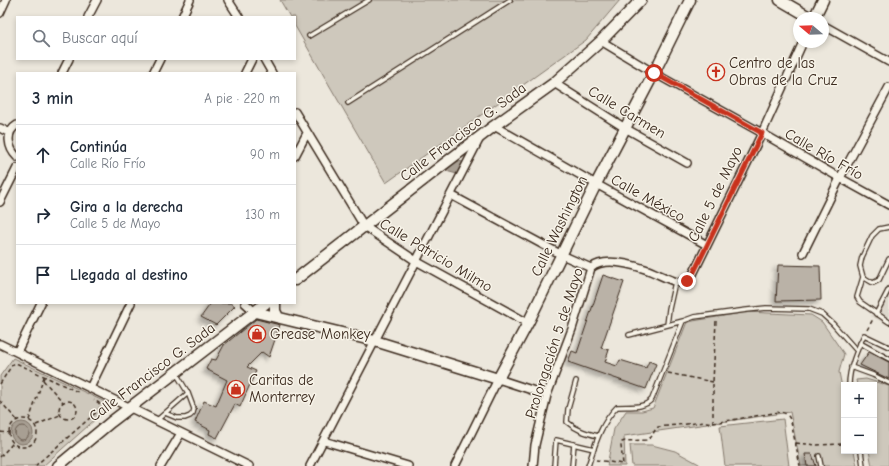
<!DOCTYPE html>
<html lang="es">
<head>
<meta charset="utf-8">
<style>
  body { margin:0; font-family:"Comic Neue",sans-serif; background:#f6f6f7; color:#1f2937 }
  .controls { position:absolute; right:12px; bottom:12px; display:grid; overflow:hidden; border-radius:0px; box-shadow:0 2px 6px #0003 }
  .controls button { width:36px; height:36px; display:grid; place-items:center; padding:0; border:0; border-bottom:1px solid #e0e1e3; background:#fff; color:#1f2937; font:20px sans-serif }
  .compass { position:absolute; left:793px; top:12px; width:36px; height:36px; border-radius:50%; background:#fff; box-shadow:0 2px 6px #0003; rotate:289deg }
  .stop { position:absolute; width:12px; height:12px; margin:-9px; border:3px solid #c8321e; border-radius:50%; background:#fff }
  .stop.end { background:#c8321e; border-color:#fff; box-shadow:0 1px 4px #0008 }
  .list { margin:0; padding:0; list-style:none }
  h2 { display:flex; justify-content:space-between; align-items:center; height:52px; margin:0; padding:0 16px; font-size:17px }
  h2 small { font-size:13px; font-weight:400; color:#747a83 }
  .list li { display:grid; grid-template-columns:26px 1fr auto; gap:12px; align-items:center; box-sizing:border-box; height:60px; padding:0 16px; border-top:1px solid #e0e1e3 }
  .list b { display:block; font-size:15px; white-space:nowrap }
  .list p { margin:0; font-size:13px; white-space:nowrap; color:#747a83 }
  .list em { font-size:13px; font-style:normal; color:#747a83 }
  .icon { flex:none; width:22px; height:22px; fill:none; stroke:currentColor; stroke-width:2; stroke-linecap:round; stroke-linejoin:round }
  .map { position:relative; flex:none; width:889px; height:466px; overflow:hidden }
  .search { position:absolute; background:#fff; box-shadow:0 2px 6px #0003; left:16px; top:16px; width:280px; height:44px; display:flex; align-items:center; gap:10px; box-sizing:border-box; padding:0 14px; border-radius:0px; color:#747a83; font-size:15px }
  .panel { position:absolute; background:#fff; box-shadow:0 2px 6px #0003; left:16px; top:72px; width:280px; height:232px; border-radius:0px }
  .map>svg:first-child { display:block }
</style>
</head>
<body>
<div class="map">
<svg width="889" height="466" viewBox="0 0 889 466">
  <defs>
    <filter id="shadow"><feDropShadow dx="-3.5" dy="3.5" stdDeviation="2" flood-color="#0004"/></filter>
  </defs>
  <rect width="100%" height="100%" fill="#ece7dc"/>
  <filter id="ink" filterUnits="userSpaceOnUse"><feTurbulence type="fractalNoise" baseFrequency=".025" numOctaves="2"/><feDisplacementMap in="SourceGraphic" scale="8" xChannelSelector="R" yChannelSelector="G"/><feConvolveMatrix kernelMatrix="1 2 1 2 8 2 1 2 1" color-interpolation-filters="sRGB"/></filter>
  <g filter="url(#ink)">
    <path fill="#ddd7cc" d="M889 284V326L871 316Z"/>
    <path fill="#cec8bc" stroke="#84796d" d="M280 0H620L586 40 386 183 295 26V17H290Z
      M747 312 811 315 822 322 844 354 839 372 844 398V451H854L857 466H801L790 412 624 436 625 466H607L614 429 626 411H642L653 408 687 322Z
      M13 358 105 402 107 409 43 466H0V376Z
      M866 379 889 386V466H872L869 451H874V385H857L856 380Z
      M783 419 789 466H725L720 426Z
      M630 445H652L675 451 699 464 700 466H632Z"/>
    <path fill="#a89f93" stroke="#7c7064" d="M454 160 463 162 457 174 446 171Z
      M11 433a11 11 0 1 1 22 0a11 11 0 1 1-22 0Z"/>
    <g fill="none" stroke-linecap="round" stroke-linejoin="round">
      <path stroke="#67594d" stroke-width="1" d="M15 433a7 7 0 1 1 14 0a7 7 0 1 1-14 0Z"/>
    </g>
    <path fill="#bab2a7" stroke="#3b2a1e" filter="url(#shadow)" d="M778 265 820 266 821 300 776 301Z
      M603 275 624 282 601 348 609 350 605 362 617 366 620 360 646 368 649 361 656 364 646 389 568 362 572 351 577 353Z
      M211 303H231L235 306 216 325 201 317Z
      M256 319 280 325 269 357 262 352 247 367 256 371 240 407 235 404 217 438 209 434 210 430 195 422 204 401 216 406 227 380 206 369 211 359 216 360 224 345Z
      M869 352 889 362V379L860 365Z
      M805 454H812L816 466H807Z"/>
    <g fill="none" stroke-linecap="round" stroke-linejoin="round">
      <defs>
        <path id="lane" d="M309 36 369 0
          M348 103 510 0
          M889 227 879 229 872 236 862 257 860 266 863 277 857 297 860 302 889 322
          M863 277 873 283 879 280 889 259
          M876 314 889 289
          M667 325 669 309 675 282
          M629 335 683 321
          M860 343 889 359
          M851 367 873 375 889 383
          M576 381 568 409 567 422C576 430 586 433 598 436
          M849 385C849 368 857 350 864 335L889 347
          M165 413 177 418H185L190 416 193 413 194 409 188 393 176 373
          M156 421 188 393
          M861 451 863 466
          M819 456 821 466
          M554 466 556 440 594 449
          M572 466 574 444
          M588 466C595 445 601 423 617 407 630 406 644 409 652 399L683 321 694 317 747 310 766 308 809 309 822 314 833 324 857 351"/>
        <path id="street" d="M228 0 239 17
          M0 13 6 0
          M88 17 97 0
          M182 17 190 0
          M823 25 889 62
          M601 41 654 73 762 133 840 178 889 205
          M264 59 272 73
          M62 73 69 59
          M153 73 160 59
          M245 73 252 59
          M554 83 625 128 687 163
          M295 112 364 226 416 261 528 323
          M17 125C5 132 8 148 17 157
          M494 126 596 184 707 245
          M0 128 10 133
          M295 156 307 133
          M451 195 562 255 591 268
          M0 202 17 168
          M803 253 840 178 889 87
          M245 303 255 312
          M0 344 249 466
          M17 352 41 303
          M90 388 131 303
          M324 441 408 466
          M161 466 181 433
          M310 466 480 138
          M455 466 498 379 547 395
          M533 466 535 445 547 395 572 329 591 268C604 257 630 264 645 269 657 273 668 280 680 283L687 281 693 274 762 133 803 42"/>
        <path id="secondary" d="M780 0 811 18
          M814 18 823 0
          M295 280 444 164 481 136 494 126 554 83 601 41 641 0
          M275 303V311L278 317
          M255 312 375 341 498 379 528 323 596 184 654 73 690 0
          M58 466 111 422 266 303"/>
      </defs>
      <use href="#lane" stroke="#3b2a1e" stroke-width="6"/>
      <use href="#street" stroke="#3b2a1e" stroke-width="10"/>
      <use href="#secondary" stroke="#3b2a1e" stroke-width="13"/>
      <path stroke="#3b2a1e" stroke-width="1.5" stroke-dasharray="4 3" stroke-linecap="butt" d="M867 330 873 319
        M668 373 713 382
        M43 380 63 402
        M0 384 12 365 15 363 18 364 80 393
        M59 410a9 9 0 1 1 18 0a9 9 0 1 1-18 0Z
        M0 401 17 420
        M9 433a14 14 0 1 1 28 0a14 14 0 1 1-28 0Z
        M29 420 44 377
        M713 423V382L716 321
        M36 425 60 415
        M0 432 9 433
        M796 443 817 445 844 444
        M0 457 13 443
        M596 460 623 464 621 446 622 442 625 441 646 440C655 437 652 431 658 427L705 422 713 423 780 412C787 413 789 416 791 422L800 466
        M35 466 99 410 100 406 99 403 94 400"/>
      <use href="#lane" stroke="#f7f3e8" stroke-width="3.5"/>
      <use href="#street" stroke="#f7f3e8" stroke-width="7"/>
      <use href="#secondary" stroke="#f7f3e8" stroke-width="10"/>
    </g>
  </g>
  <g fill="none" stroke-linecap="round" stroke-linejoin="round" filter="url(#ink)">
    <path stroke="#c8321e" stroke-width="5" d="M654 73 762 133 693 274 687 281"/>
  </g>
  <defs>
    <symbol id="church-ring" viewBox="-11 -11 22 22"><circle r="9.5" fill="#f7f3e8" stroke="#c8321e" stroke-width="1.5"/><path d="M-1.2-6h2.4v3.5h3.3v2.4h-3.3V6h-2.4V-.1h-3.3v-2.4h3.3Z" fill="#c8321e"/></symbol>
    <symbol id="shop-ring" viewBox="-11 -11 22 22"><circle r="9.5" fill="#f7f3e8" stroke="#c8321e" stroke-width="1.5"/><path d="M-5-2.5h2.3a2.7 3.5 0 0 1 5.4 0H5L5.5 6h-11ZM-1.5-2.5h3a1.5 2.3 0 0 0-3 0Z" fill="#c8321e"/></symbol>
  </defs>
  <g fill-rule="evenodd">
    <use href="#church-ring" x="706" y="62" width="20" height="20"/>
    <use href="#shop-ring" x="247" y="324" width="20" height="20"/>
    <use href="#shop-ring" x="226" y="379" width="20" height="20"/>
  </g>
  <g text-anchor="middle" stroke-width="3" stroke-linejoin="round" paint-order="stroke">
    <g font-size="15" fill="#3b2a1e" stroke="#f7f3e8" text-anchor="start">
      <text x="729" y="68">Centro de las<tspan x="729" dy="17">Obras de la Cruz</tspan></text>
      <text x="270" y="339">Grease Monkey</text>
      <text x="249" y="385">Caritas de<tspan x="249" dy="17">Monterrey</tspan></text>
    </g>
    <g font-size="15" fill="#3b2a1e" stroke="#f7f3e8">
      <text transform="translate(627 112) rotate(31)" y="5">Calle Carmen</text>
      <text transform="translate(463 132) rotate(-37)" y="5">Calle Francisco G. Sada</text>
      <text transform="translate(824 154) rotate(30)" y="5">Calle Río Frío</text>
      <text transform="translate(715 194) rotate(-64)" y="5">Calle 5 de Mayo</text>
      <text transform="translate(648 198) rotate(29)" y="5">Calle México</text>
      <text transform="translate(559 226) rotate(-64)" y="5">Calle Washington</text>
      <text transform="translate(436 255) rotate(31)" y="5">Calle Patricio Milmo</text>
      <text transform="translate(554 343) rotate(-72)" y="5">Prolongación 5 de Mayo</text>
      <text transform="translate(152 372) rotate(-37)" y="5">Calle Francisco G. Sada</text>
    </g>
  </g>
</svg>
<div class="controls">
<button>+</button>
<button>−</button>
</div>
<svg class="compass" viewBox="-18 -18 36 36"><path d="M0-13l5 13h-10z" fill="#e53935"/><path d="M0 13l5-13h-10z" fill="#747a83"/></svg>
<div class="stop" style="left:654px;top:73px"></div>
<div class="stop end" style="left:687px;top:281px"></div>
<div class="search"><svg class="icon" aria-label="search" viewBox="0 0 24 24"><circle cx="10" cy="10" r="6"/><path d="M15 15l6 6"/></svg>Buscar aquí</div>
<section class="panel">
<h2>3 min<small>A pie · 220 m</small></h2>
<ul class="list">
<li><svg class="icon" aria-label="ahead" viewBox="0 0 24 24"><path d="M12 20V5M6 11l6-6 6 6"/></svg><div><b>Continúa</b><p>Calle Río Frío</p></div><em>90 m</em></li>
<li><svg class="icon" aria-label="right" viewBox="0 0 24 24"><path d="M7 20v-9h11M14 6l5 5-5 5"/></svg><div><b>Gira a la derecha</b><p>Calle 5 de Mayo</p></div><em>130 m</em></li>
<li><svg class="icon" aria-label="arrive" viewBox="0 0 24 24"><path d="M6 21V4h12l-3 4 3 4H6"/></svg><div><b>Llegada al destino</b></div></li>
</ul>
</section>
</div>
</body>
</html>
